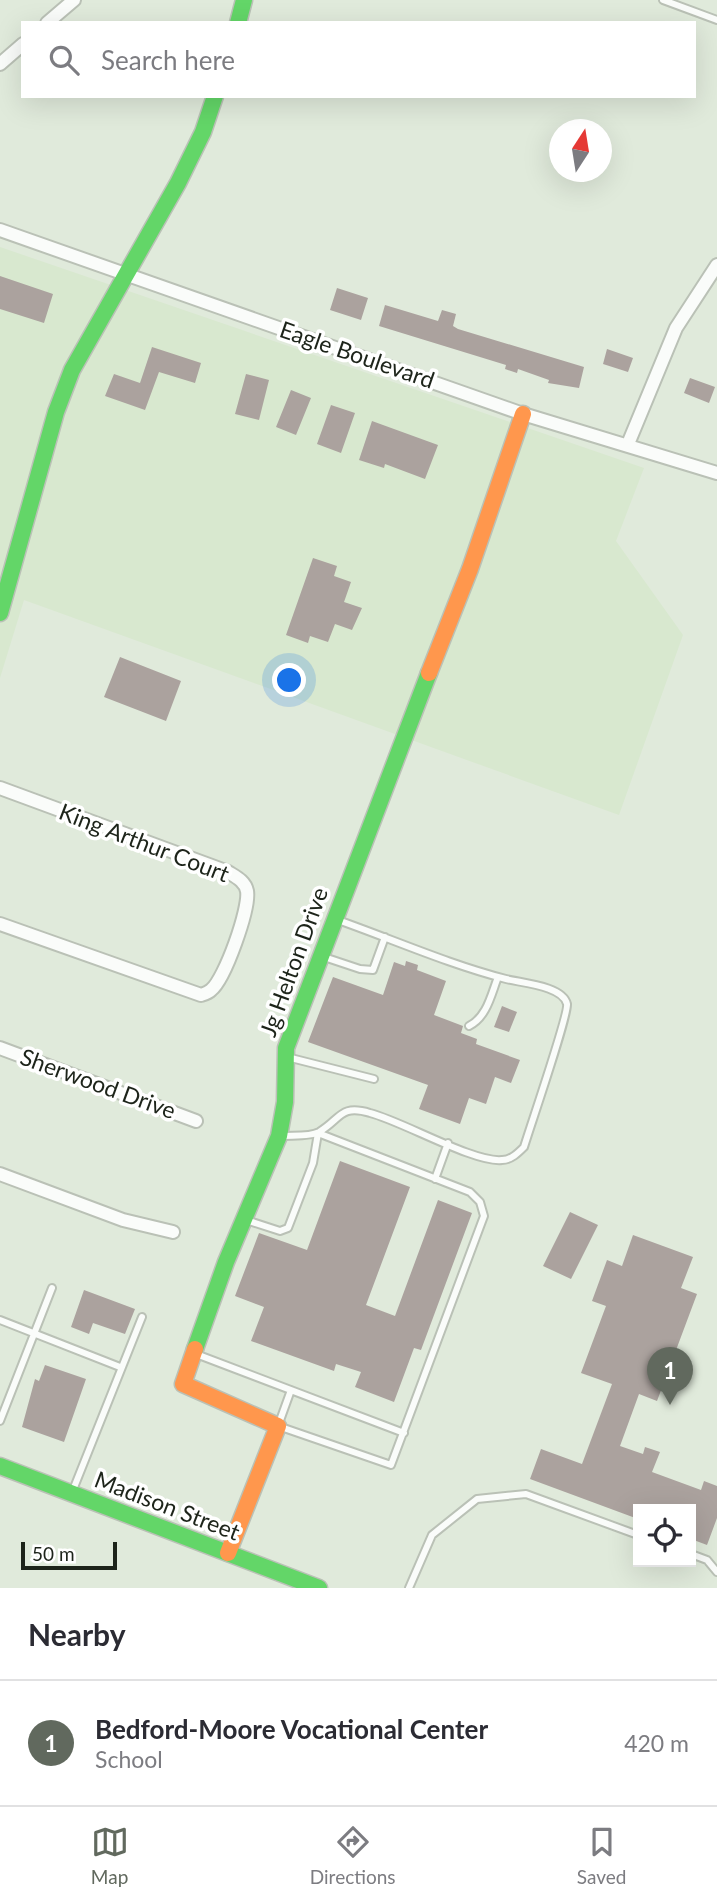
<!DOCTYPE html>
<html lang="en">
<head>
<meta charset="utf-8">
<style>
  body { margin:0; font-family:Lato,sans-serif; background:#f7f7f7; color:#2b2b33 }
  .controls { position:absolute; right:21px; bottom:21px; display:grid; overflow:hidden; border-radius:0px; box-shadow:0 7px 28px #0002 }
  .controls button { width:63px; height:63px; display:grid; place-items:center; padding:0; border:0; border-bottom:2px solid #e1e1e2; background:#fff; color:#2b2b33; font:35px sans-serif }
  .compass { position:absolute; left:549px; top:119px; width:63px; height:63px; border-radius:50%; background:#fff; box-shadow:0 7px 28px #0002; rotate:12deg }
  .scale { position:absolute; left:21px; bottom:18px; width:96px; box-sizing:border-box; padding-left:7px; border:4px solid #1d241a; border-top:0; font-size:19px; line-height:24px; white-space:nowrap; color:#1d241a; -webkit-text-stroke:5px #fff; paint-order:stroke }
  .you { position:absolute; left:290px; top:681px; width:24px; height:24px; margin:-18px; border:5px solid #fff; border-radius:50%; background:#1a73e8; box-shadow:0 0 0 10px #1a73e833 }
  .badge { display:grid; place-items:center; width:46px; height:46px; border-radius:50%; background:#61695e; color:#fff; font-size:23px; font-weight:700 }
  .pin { position:absolute; translate:-50% -58px; filter:drop-shadow(0 2px 4px #0008) }
  .pin::after { content:''; position:absolute; top:37px; width:24px; height:21px; background:inherit; clip-path:polygon(0 0,100% 0,50% 100%) }
  .list { margin:0; padding:0; list-style:none }
  h2 { display:flex; justify-content:space-between; align-items:center; height:91px; margin:0; padding:0 28px; font-size:30px }
  h2 small { font-size:23px; font-weight:400; color:#7c7c81 }
  .list li { display:grid; grid-template-columns:46px 1fr auto; gap:21px; align-items:center; box-sizing:border-box; height:126px; padding:0 28px; border-top:2px solid #e1e1e2 }
  .list b { display:block; font-size:26px; white-space:nowrap }
  .list p { margin:0; font-size:23px; white-space:nowrap; color:#7c7c81 }
  .list em { font-size:23px; font-style:normal; color:#7c7c81 }
  .icon { flex:none; width:38px; height:38px; fill:none; stroke:currentColor; stroke-width:2; stroke-linecap:round; stroke-linejoin:round }
  .map { position:relative; flex:none; width:717px; height:1588px; overflow:hidden }
  .search { position:absolute; background:#fff; box-shadow:0 7px 28px #0002; left:21px; right:21px; top:21px; height:77px; display:flex; align-items:center; gap:18px; box-sizing:border-box; padding:0 24px; border-radius:0px; color:#7c7c81; font-size:26px }
  .sheet { height:217px; background:#fff }
  nav { display:flex; justify-content:space-around; align-items:center; box-sizing:border-box; height:98px; border-top:2px solid #e1e1e2; background:#fff; font-size:19px; color:#7c7c81 }
  nav a { display:grid; justify-items:center; gap:4px }
  nav .on { color:#61695e }
  .map>svg:first-child { display:block }
</style>
</head>
<body>
<div class="map">
<svg width="717" height="1588" viewBox="0 0 717 1588">
  <rect width="100%" height="100%" fill="#e0eadb"/>
  <path fill="#d8e8cf" d="M0 247 644 468 616 541 683 635 619 815 24 600 0 678Z"/>
  <path fill="#aba29e" d="M0 276 53 294 44 323 0 309Z
    M337 288 368 298 361 320 330 310Z
    M385 305 438 321 442 310 456 314 453 326 458 329 584 367 579 388 548 383 549 380 518 369 517 373 505 369 506 365 379 326Z
    M152 347 201 363 195 383 159 372 145 410 105 396 114 374 140 383Z
    M607 349 633 358 628 372 603 364Z
    M246 374 269 380 259 420 235 414Z
    M690 378 715 387 709 403 684 393Z
    M291 390 311 398 296 435 276 427Z
    M331 405 355 413 341 453 317 444Z
    M372 421 438 445 425 479 385 464 384 468 359 460Z
    M313 558 337 566 334 576 351 582 344 602 362 608 352 630 335 624 328 642 310 636 308 643 286 635Z
    M120 657 181 681 166 721 104 697Z
    M406 961 418 965 417 970 446 981 434 1015 463 1026 461 1033 477 1039 476 1044 520 1060 511 1083 495 1077 486 1104 469 1098 460 1124 419 1109 428 1085 308 1042 333 977 383 995 394 962 405 966Z
    M502 1006 517 1012 509 1032 494 1027Z
    M340 1161 410 1187 366 1305 395 1316 438 1200 472 1213 421 1350 414 1348 394 1402 355 1387 361 1372 336 1364 334 1371 251 1341 264 1307 235 1296 259 1233 307 1250Z
    M570 1212 598 1225 571 1279 543 1266Z
    M633 1235 693 1257 681 1288 697 1294 657 1401 639 1394 620 1446 643 1454 645 1447 660 1452 652 1472 701 1490 704 1481 717 1486V1518L707 1545 691 1539V1509H638V1519L530 1479 541 1449 582 1464 612 1384 581 1373 606 1306 592 1301 607 1260 622 1266Z
    M84 1290 135 1309 125 1334 93 1323 89 1334 71 1327Z
    M45 1365 86 1379 64 1442 22 1427 35 1379 39 1381Z"/>
  <g fill="none" stroke-linecap="round" stroke-linejoin="round">
    <defs>
      <path id="lane" d="M663 0 717 20
        M324 957 360 969 373 970 385 937
        M469 1026C487 1017 491 995 498 977
        M287 1057 374 1079
        M281 1136C292 1135 310 1137 319 1132 341 1119 340 1104 370 1113 402 1121 474 1163 502 1160 511 1160 518 1153 524 1147 530 1127 569 1014 567 1004 563 986 522 983 506 979 448 964 392 939 335 919
        M435 1179 448 1143
        M246 1220 280 1231 288 1228 313 1163 318 1133 470 1192 480 1202 484 1216 391 1465 278 1426 291 1390
        M0 1320 120 1367
        M196 1354 404 1433
        M0 1421 52 1288
        M73 1490 142 1317
        M691 1554 707 1560 717 1572
        M409 1588 432 1535 477 1499 526 1494 638 1535"/>
      <path id="street" d="M47 23 74 0
        M0 64 23 44
        M0 230 523 414 717 473
        M628 444 676 328 717 265
        M0 788 228 872C236 877 245 881 247 891 250 908 225 979 211 990 208 993 204 994 201 995L0 924
        M0 1048 196 1121
        M0 1174 123 1220 173 1232"/>
      <path id="fast" d="M238 23 244 0
        M0 613 56 412 72 370 178 183 203 132 215 96
        M195 1349 226 1262 279 1136 285 1102 286 1048 429 673
        M0 1466 319 1588"/>
      <path id="slow" d="M429 673 470 569 523 414
        M195 1349 183 1384 278 1426 228 1553"/>
    </defs>
    <use href="#lane" stroke="#bac1b6" stroke-width="10"/>
    <use href="#street" stroke="#bac1b6" stroke-width="16"/>
    <use href="#fast" stroke="#bac1b6" stroke-width="19"/>
    <use href="#slow" stroke="#bac1b6" stroke-width="19"/>
    <use href="#lane" stroke="#fafcfa" stroke-width="6"/>
    <use href="#street" stroke="#fafcfa" stroke-width="12"/>
    <use href="#fast" stroke="#63d668" stroke-width="16"/>
    <use href="#slow" stroke="#ff974d" stroke-width="16"/>
  </g>
  <g text-anchor="middle" stroke-width="7" stroke-linejoin="round" paint-order="stroke">
    <g font-size="23" fill="#1d241a" stroke="#fff">
      <text transform="translate(357 355) rotate(19)" y="8">Eagle Boulevard</text>
      <text transform="translate(144 843) rotate(21)" y="8">King Arthur Court</text>
      <text transform="translate(294 962) rotate(-70)" y="8">Jg Helton Drive</text>
      <text transform="translate(98 1084) rotate(20)" y="8">Sherwood Drive</text>
      <text transform="translate(167 1506) rotate(21)" y="8">Madison Street</text>
    </g>
  </g>
</svg>
<div class="controls">
<button><svg class="icon" aria-label="locate" viewBox="0 0 24 24"><circle cx="12" cy="12" r="6"/><path d="M12 2v4M12 18v4M2 12h4M18 12h4"/></svg></button>
</div>
<svg class="compass" viewBox="-18 -18 36 36"><path d="M0-13l5 13h-10z" fill="#e53935"/><path d="M0 13l5-13h-10z" fill="#7c7c81"/></svg>
<div class="scale">50 m</div>
<div class="you"></div>
<div class="pin badge" style="left:670px;top:1405px">1</div>
<div class="search"><svg class="icon" aria-label="search" viewBox="0 0 24 24"><circle cx="10" cy="10" r="6"/><path d="M15 15l6 6"/></svg>Search here</div>
</div>
<section class="sheet">
<h2>Nearby<small></small></h2>
<ul class="list">
<li><span class="badge">1</span><div><b>Bedford-Moore Vocational Center</b><p>School</p></div><em>420 m</em></li>
</ul>
</section>
<nav>
<a class="on"><svg class="icon" aria-label="map" viewBox="0 0 24 24"><path d="M3 6l6-2 6 2 6-2v14l-6 2-6-2-6 2zM9 4v14M15 6v14"/></svg>Map</a>
<a><svg class="icon" aria-label="directions" viewBox="0 0 24 24"><path d="M12 3l9 9-9 9-9-9zM9 14v-3h6M13 9l2 2-2 2"/></svg>Directions</a>
<a><svg class="icon" aria-label="saved" viewBox="0 0 24 24"><path d="M7 4h10v16l-5-4-5 4z"/></svg>Saved</a>
</nav>
</body>
</html>
